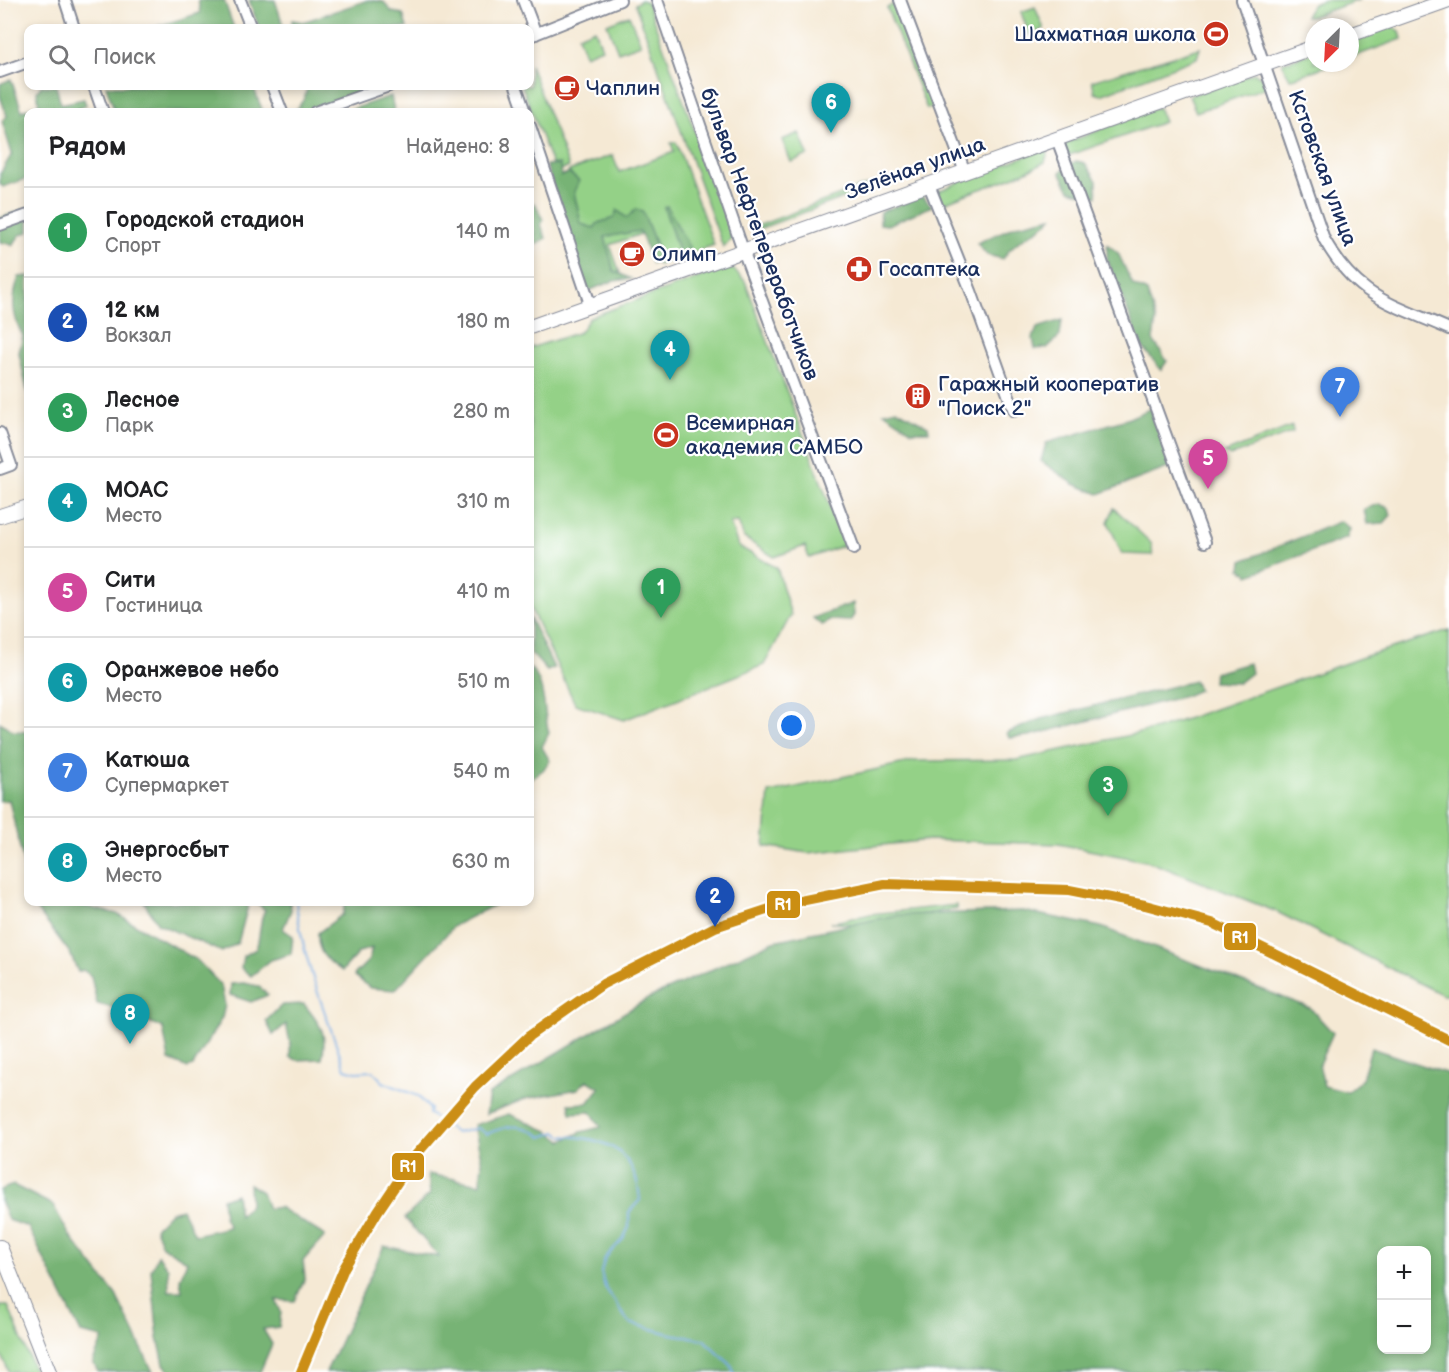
<!DOCTYPE html>
<html lang="ru">
<head>
<meta charset="utf-8">
<style>
  body { margin:0; font-family:"Balsamiq Sans",sans-serif; background:#f6f6f6; color:#202124 }
  .controls { position:absolute; right:18px; bottom:18px; display:grid; overflow:hidden; border-radius:12px; box-shadow:0 3px 9px #0003 }
  .controls button { width:54px; height:54px; display:grid; place-items:center; padding:0; border:0; border-bottom:2px solid #e0e0e0; background:#fff; color:#202124; font:30px sans-serif }
  .compass { position:absolute; left:1305px; top:18px; width:54px; height:54px; border-radius:50%; background:#fff; box-shadow:0 3px 9px #0003; rotate:204deg }
  .you { position:absolute; left:792px; top:726px; width:21px; height:21px; margin:-15px; border:4px solid #fff; border-radius:50%; background:#1a73e8; box-shadow:0 0 0 9px #1a73e833 }
  .badge { display:grid; place-items:center; width:39px; height:39px; border-radius:50%; background:#2563eb; color:#fff; font-size:20px; font-weight:700 }
  .pin { position:absolute; translate:-50% -50px; filter:drop-shadow(0 2px 3px #0008) }
  .pin::after { content:''; position:absolute; top:32px; width:21px; height:18px; background:inherit; clip-path:polygon(0 0,100% 0,50% 100%) }
  .list { margin:0; padding:0; list-style:none }
  h2 { display:flex; justify-content:space-between; align-items:center; height:78px; margin:0; padding:0 24px; font-size:26px }
  h2 small { font-size:20px; font-weight:400; color:#757577 }
  .list li { display:grid; grid-template-columns:39px 1fr auto; gap:18px; align-items:center; box-sizing:border-box; height:90px; padding:0 24px; border-top:2px solid #e0e0e0 }
  .list b { display:block; font-size:22px; white-space:nowrap }
  .list p { margin:0; font-size:20px; white-space:nowrap; color:#757577 }
  .list em { font-size:20px; font-style:normal; color:#757577 }
  .icon { flex:none; width:33px; height:33px; fill:none; stroke:currentColor; stroke-width:2; stroke-linecap:round; stroke-linejoin:round }
  .map { position:relative; flex:none; width:1449px; height:1372px; overflow:hidden }
  .search { position:absolute; background:#fff; box-shadow:0 3px 9px #0003; left:24px; top:24px; width:510px; height:66px; display:flex; align-items:center; gap:15px; box-sizing:border-box; padding:0 21px; border-radius:12px; color:#757577; font-size:22px }
  .panel { position:absolute; background:#fff; box-shadow:0 3px 9px #0003; left:24px; top:108px; width:510px; height:798px; border-radius:12px }
  .map>svg:first-child { display:block }
</style>
</head>
<body>
<div class="map">
<svg width="1449" height="1372" viewBox="0 0 1449 1372">
  <rect width="100%" height="100%" fill="#fff"/>
  <filter id="ink" filterUnits="userSpaceOnUse"><feTurbulence type="fractalNoise" baseFrequency=".0167" numOctaves="2"/><feDisplacementMap in="SourceGraphic" scale="12" xChannelSelector="R" yChannelSelector="G"/><feConvolveMatrix kernelMatrix="1 2 1 2 8 2 1 2 1" color-interpolation-filters="sRGB"/></filter>
  <filter id="wash" filterUnits="userSpaceOnUse"><feTurbulence type="fractalNoise" baseFrequency=".008" numOctaves="4" result="noise"/><feDisplacementMap in="SourceGraphic" scale="24" xChannelSelector="R" yChannelSelector="G"/><feGaussianBlur stdDeviation="1.35" result="paint"/><feColorMatrix in="noise" values="0 0 0 0 0 0 0 0 0 0 0 0 0 0 0 0 0 1.4 0 .05"/><feComposite in="paint" operator="in"/></filter>
  <g filter="url(#wash)">
    <rect width="100%" height="100%" fill="#f5e9d4"/>
    <path fill="#94d187" stroke="#588072" stroke-width="1.5" d="M641 0 647 2 732 232 730 241 723 247 635 4Z
      M1325 0H1359L1313 16H1305L1313 4Z
      M895 3 935 107 927 109 887 8Z
      M1035 7 1044 29 1029 35 1021 12Z
      M629 15 641 44 618 52 607 24Z
      M1392 26 1400 31 1402 39 1350 58V40Z
      M595 29 602 48 585 55 578 36Z
      M1200 48 1197 58 1101 95 1095 93 1092 81Z
      M1314 52V63H1335L1290 79 1282 63Z
      M530 65 569 167 555 172 522 86H530Z
      M1254 73 1262 77 1267 87 1196 112 1189 96Z
      M1158 107 1164 122 1067 156 1064 144Z
      M799 133 808 155 791 162 782 140Z
      M676 142 714 245 658 265 646 232 610 245 621 276 588 288 550 180 568 173 574 185 569 171 613 155 619 172 674 152 671 143Z
      M1049 148 1045 162C1013 180 976 189 942 204L937 192 981 172Z
      M867 185 868 189 756 230 754 227Z
      M725 268 733 269 745 281 845 545 809 558 805 546 774 557 744 538 738 522 730 523 738 546 777 568 791 615 764 665 624 720 575 704 530 607V348L580 332 590 317Z
      M1292 426 1293 432 1230 456 1225 453Z
      M1114 508 1151 543 1153 555 1122 554 1108 522Z
      M1449 630V995H1443L1277 912 1150 862 1058 844 929 840 808 853 764 846 769 793 914 761 1016 760 1157 729 1369 655Z
      M957 905V909L861 924 830 923 871 914Z
      M0 1306H8L35 1372H9L0 1352Z"/>
    <path fill="#77b374" stroke="#497169" stroke-width="1.5" fill-rule="evenodd" d="M198 0H224L234 28H153L200 13Z
      M249 0H275L284 28H259Z
      M368 0 384 2 392 12 403 14 407 28H299L292 24V20L303 22Z
      M11 79 22 111 39 104 37 92 41 86H56L61 104 84 99 86 105 72 112H28V178L3 187 0 184V174L12 154 2 121 7 116 0 96V84Z
      M106 86H253L263 112H115Z
      M308 86H357L362 92 309 112 296 110 304 99Z
      M391 96 394 110 390 112H343Z
      M1076 161 1085 163 1097 181V197L1070 190 1060 172Z
      M560 164 561 176 569 173 579 181 574 192 581 224 594 228 598 223 614 218 617 210 627 218 636 209 643 212 661 258 652 264 640 231 605 237 614 271 631 279 613 281 588 291 546 165Z
      M922 196 932 206 888 225 880 224V212Z
      M535 203 543 220 541 225 546 238 537 244H530V236L534 233H530V204Z
      M667 206 690 249 680 257 664 207Z
      M28 208V232L20 235 13 245 0 242V218Z
      M1052 217C1037 236 1018 234 1003 259L987 255 977 243 1017 225Z
      M1107 244 1118 253 1133 285 1147 292 1156 320 1153 340 1167 361 1161 370 1141 345 1107 259Z
      M28 276V395L19 353 23 336C12 316 11 299 19 277Z
      M1062 320 1060 336 1047 348 1035 349 1033 338 1037 328Z
      M1152 408 1173 466 1099 494 1074 484 1041 461 1046 443 1127 419Z
      M896 409 928 426 929 431H912L884 412Z
      M1379 504 1389 508 1391 515 1384 523 1367 524 1364 509Z
      M1341 521 1350 529 1347 538 1249 575 1241 569 1242 561Z
      M853 603 854 615 850 621 831 620 822 625 813 618Z
      M530 618 554 668 547 671 530 652Z
      M1249 663 1251 673 1238 683 1213 682 1214 673Z
      M530 668C546 682 543 713 549 733L542 747 550 761 543 770 530 779Z
      M1194 681 1199 690 1185 696 1029 736 1009 738 1007 733 1041 719Z
      M0 722 13 731 28 732V871L25 870 9 800 0 801Z
      M31 902H66L117 914 197 960 221 985 225 1005 222 1018 193 1066 188 1068 169 1060 163 1028 125 1011 97 1004 91 976 83 970 78 972 70 953Z
      M144 902H249L238 943 222 952 158 924Z
      M256 902H290L291 910 283 929 293 936 291 954 271 960 251 976 241 968 243 956 256 949C261 936 259 919 265 910Z
      M345 902H500L455 925 395 990 370 988 354 975 369 960 372 948 359 952 342 971C326 960 317 953 318 933L343 914Z
      M1023 911 1101 927 1310 1008 1333 1033 1319 1064 1324 1086 1347 1092 1362 1079 1371 1048 1449 1074V1372H326L384 1246 439 1257 405 1218 430 1194 428 1174 480 1184 482 1163 474 1125 509 1114 548 1131 562 1141 581 1132 601 1127 591 1112 571 1113 569 1104 588 1103 600 1088 587 1080 578 1089 525 1099 486 1114 489 1094 647 999 774 941 896 915ZM1382 1250H1426V1350H1382Z
      M244 983 258 986 268 995 251 1002 230 995 231 984Z
      M304 1004C320 1025 328 1031 322 1059L297 1060 290 1057V1042L286 1024 273 1035 266 1021 282 1005Z
      M249 1184 262 1192 268 1209 279 1207 325 1236 303 1261 305 1278 295 1301 276 1300 281 1312 279 1327 263 1329 272 1344 260 1372H170L164 1364 158 1338 151 1270 158 1255 168 1268 169 1291H182L180 1279 187 1261 162 1246 155 1228 170 1212 182 1209 195 1235 229 1227 224 1217 222 1199 236 1194 239 1216 250 1205Z
      M13 1185 53 1205 70 1236 116 1295 153 1372H98L93 1362 103 1338 81 1333 28 1227 8 1220 0 1200V1190Z"/>
    <g fill="none" stroke-linecap="round" stroke-linejoin="round">
      <path stroke="#74aae2" stroke-width="2" d="M296 902C302 960 326 1013 345 1069L356 1072 373 1071 383 1082 418 1096 430 1109 429 1114 436 1118
        M448 1127 456 1133 478 1128 487 1134C507 1125 523 1122 542 1137L556 1132 562 1136C607 1138 636 1150 640 1200L629 1212V1227L623 1239 605 1258 601 1272 605 1287 629 1323 671 1334 703 1339 731 1365 734 1372"/>
    </g>
  </g>
  <g filter="url(#ink)">
    <g fill="none" stroke-linecap="round" stroke-linejoin="round">
      <defs>
        <path id="minor" d="M65 0 74 28
          M240 0 251 28
          M523 0 536 34
          M657 0 743 250 854 549
          M900 0 965 172
          M1242 0 1324 239C1357 298 1390 303 1449 329
          M530 36 620 0
          M0 72 28 62
          M94 86 103 112
          M272 86 282 112
          M516 86 525 112
          M315 112 389 86
          M530 126 590 304
          M1057 139 1205 542
          M929 185 971 291 1014 411
          M0 225 28 215
          M0 433 11 465 0 469"/>
        <path id="major" d="M1350 35 1449 0
          M530 327 1314 47
          M0 516 28 507
          M0 1247 49 1372"/>
      </defs>
      <use href="#minor" stroke="#888c99" stroke-width="14"/>
      <use href="#major" stroke="#888c99" stroke-width="16"/>
      <use href="#minor" stroke="#fff" stroke-width="10"/>
      <use href="#major" stroke="#fff" stroke-width="14"/>
      <defs>
        <path id="rail-1" d="M301 1372 344 1268 378 1211 415 1156 475 1087 529 1036 603 984 715 927 785 904 885 884 1069 890 1145 905 1212 923 1449 1040"/>
      </defs>
      <use href="#rail-1" stroke="#fff" stroke-width="15"/>
      <use href="#rail-1" stroke="#cb8e13" stroke-width="10"/>
    </g>
  </g>
  <defs>
    <symbol id="stadium-disc" viewBox="-11 -11 22 22"><circle r="9.5" fill="#c8321e" stroke="#fff"/><path d="M0-5a6.5 5 0 1 0 0 10a6.5 5 0 1 0 0-10ZM-3.5-1.8h7v3.6h-7Z" fill="#fff"/></symbol>
    <symbol id="cafe-disc" viewBox="-11 -11 22 22"><circle r="9.5" fill="#c8321e" stroke="#fff"/><path d="M-5.5-4.5H6V0H3Q3 3.5 0 3.5H-2.5Q-5.5 3.5-5.5 0ZM3-3.2v2h1.7v-2ZM-6 4.5H4V6H-6Z" fill="#fff"/></symbol>
    <symbol id="pharmacy-disc" viewBox="-11 -11 22 22"><circle r="9.5" fill="#c8321e" stroke="#fff"/><path d="M-2-6h4v4h4v4h-4v4h-4v-4h-4v-4h4Z" fill="#fff"/></symbol>
    <symbol id="building-disc" viewBox="-11 -11 22 22"><circle r="9.5" fill="#c8321e" stroke="#fff"/><path d="M-4-6H4V6H1V3H-1V6H-4ZM-2.5-4.3h1.7v1.8h-1.7ZM.8-4.3h1.7v1.8H.8ZM-2.5-1h1.7V.8h-1.7ZM.8-1h1.7V.8H.8Z" fill="#fff"/></symbol>
  </defs>
  <g fill-rule="evenodd">
    <use href="#stadium-disc" x="1201" y="19" width="30" height="30"/>
    <use href="#cafe-disc" x="552" y="73" width="30" height="30"/>
    <use href="#cafe-disc" x="617" y="239" width="30" height="30"/>
    <use href="#pharmacy-disc" x="844" y="254" width="30" height="30"/>
    <use href="#building-disc" x="903" y="381" width="30" height="30"/>
    <use href="#stadium-disc" x="651" y="420" width="30" height="30"/>
  </g>
  <g text-anchor="middle" stroke-width="4.5" stroke-linejoin="round" paint-order="stroke">
    <g font-size="21" fill="#1b2f5e" stroke="#fff" text-anchor="start">
      <text x="1196" y="41" text-anchor="end">Шахматная школа</text>
      <text x="586" y="95">Чаплин</text>
      <text x="652" y="261">Олимп</text>
      <text x="878" y="276">Госаптека</text>
      <text x="938" y="391">Гаражный кооператив<tspan x="938" dy="24">"Поиск 2"</tspan></text>
      <text x="686" y="430">Всемирная<tspan x="686" dy="24">академия САМБО</tspan></text>
    </g>
    <g font-size="21" fill="#1b2f5e" stroke="#fff">
      <text transform="translate(915 168) rotate(-20)" y="7">Зелёная улица</text>
      <text transform="translate(1323 168) rotate(70)" y="7">Кстовская улица</text>
      <text transform="translate(760 234) rotate(70)" y="7">бульвар Нефтепереработчиков</text>
    </g>
  </g>
  <g stroke="#fff" stroke-width="2">
    <rect x="766" y="890" width="35" height="29" rx="6" fill="#cb8e13"/>
    <rect x="1223" y="922" width="34" height="29" rx="6" fill="#cb8e13"/>
    <rect x="391" y="1152" width="34" height="29" rx="6" fill="#cb8e13"/>
  </g>
  <g font-size="16" text-anchor="middle" font-weight="bold" fill="#fff">
    <text x="783" y="910">R1</text>
    <text x="1240" y="943">R1</text>
    <text x="408" y="1172">R1</text>
  </g>
</svg>
<div class="controls">
<button>+</button>
<button>−</button>
</div>
<svg class="compass" viewBox="-18 -18 36 36"><path d="M0-13l5 13h-10z" fill="#e53935"/><path d="M0 13l5-13h-10z" fill="#757577"/></svg>
<div class="you"></div>
<div class="pin badge" style="left:661px;top:618px;background:#2e9e5b">1</div>
<div class="pin badge" style="left:715px;top:927px;background:#1a4fb4">2</div>
<div class="pin badge" style="left:1108px;top:816px;background:#2e9e5b">3</div>
<div class="pin badge" style="left:670px;top:380px;background:#0f9aa8">4</div>
<div class="pin badge" style="left:1208px;top:489px;background:#d1479c">5</div>
<div class="pin badge" style="left:831px;top:133px;background:#0f9aa8">6</div>
<div class="pin badge" style="left:1340px;top:417px;background:#3f7fe0">7</div>
<div class="pin badge" style="left:130px;top:1044px;background:#0f9aa8">8</div>
<div class="search"><svg class="icon" aria-label="search" viewBox="0 0 24 24"><circle cx="10" cy="10" r="6"/><path d="M15 15l6 6"/></svg>Поиск</div>
<section class="panel">
<h2>Рядом<small>Найдено: 8</small></h2>
<ul class="list">
<li><span class="badge" style="background:#2e9e5b">1</span><div><b>Городской стадион</b><p>Спорт</p></div><em>140 m</em></li>
<li><span class="badge" style="background:#1a4fb4">2</span><div><b>12 км</b><p>Вокзал</p></div><em>180 m</em></li>
<li><span class="badge" style="background:#2e9e5b">3</span><div><b>Лесное</b><p>Парк</p></div><em>280 m</em></li>
<li><span class="badge" style="background:#0f9aa8">4</span><div><b>МОАС</b><p>Место</p></div><em>310 m</em></li>
<li><span class="badge" style="background:#d1479c">5</span><div><b>Сити</b><p>Гостиница</p></div><em>410 m</em></li>
<li><span class="badge" style="background:#0f9aa8">6</span><div><b>Оранжевое небо</b><p>Место</p></div><em>510 m</em></li>
<li><span class="badge" style="background:#3f7fe0">7</span><div><b>Катюша</b><p>Супермаркет</p></div><em>540 m</em></li>
<li><span class="badge" style="background:#0f9aa8">8</span><div><b>Энергосбыт</b><p>Место</p></div><em>630 m</em></li>
</ul>
</section>
</div>
</body>
</html>
